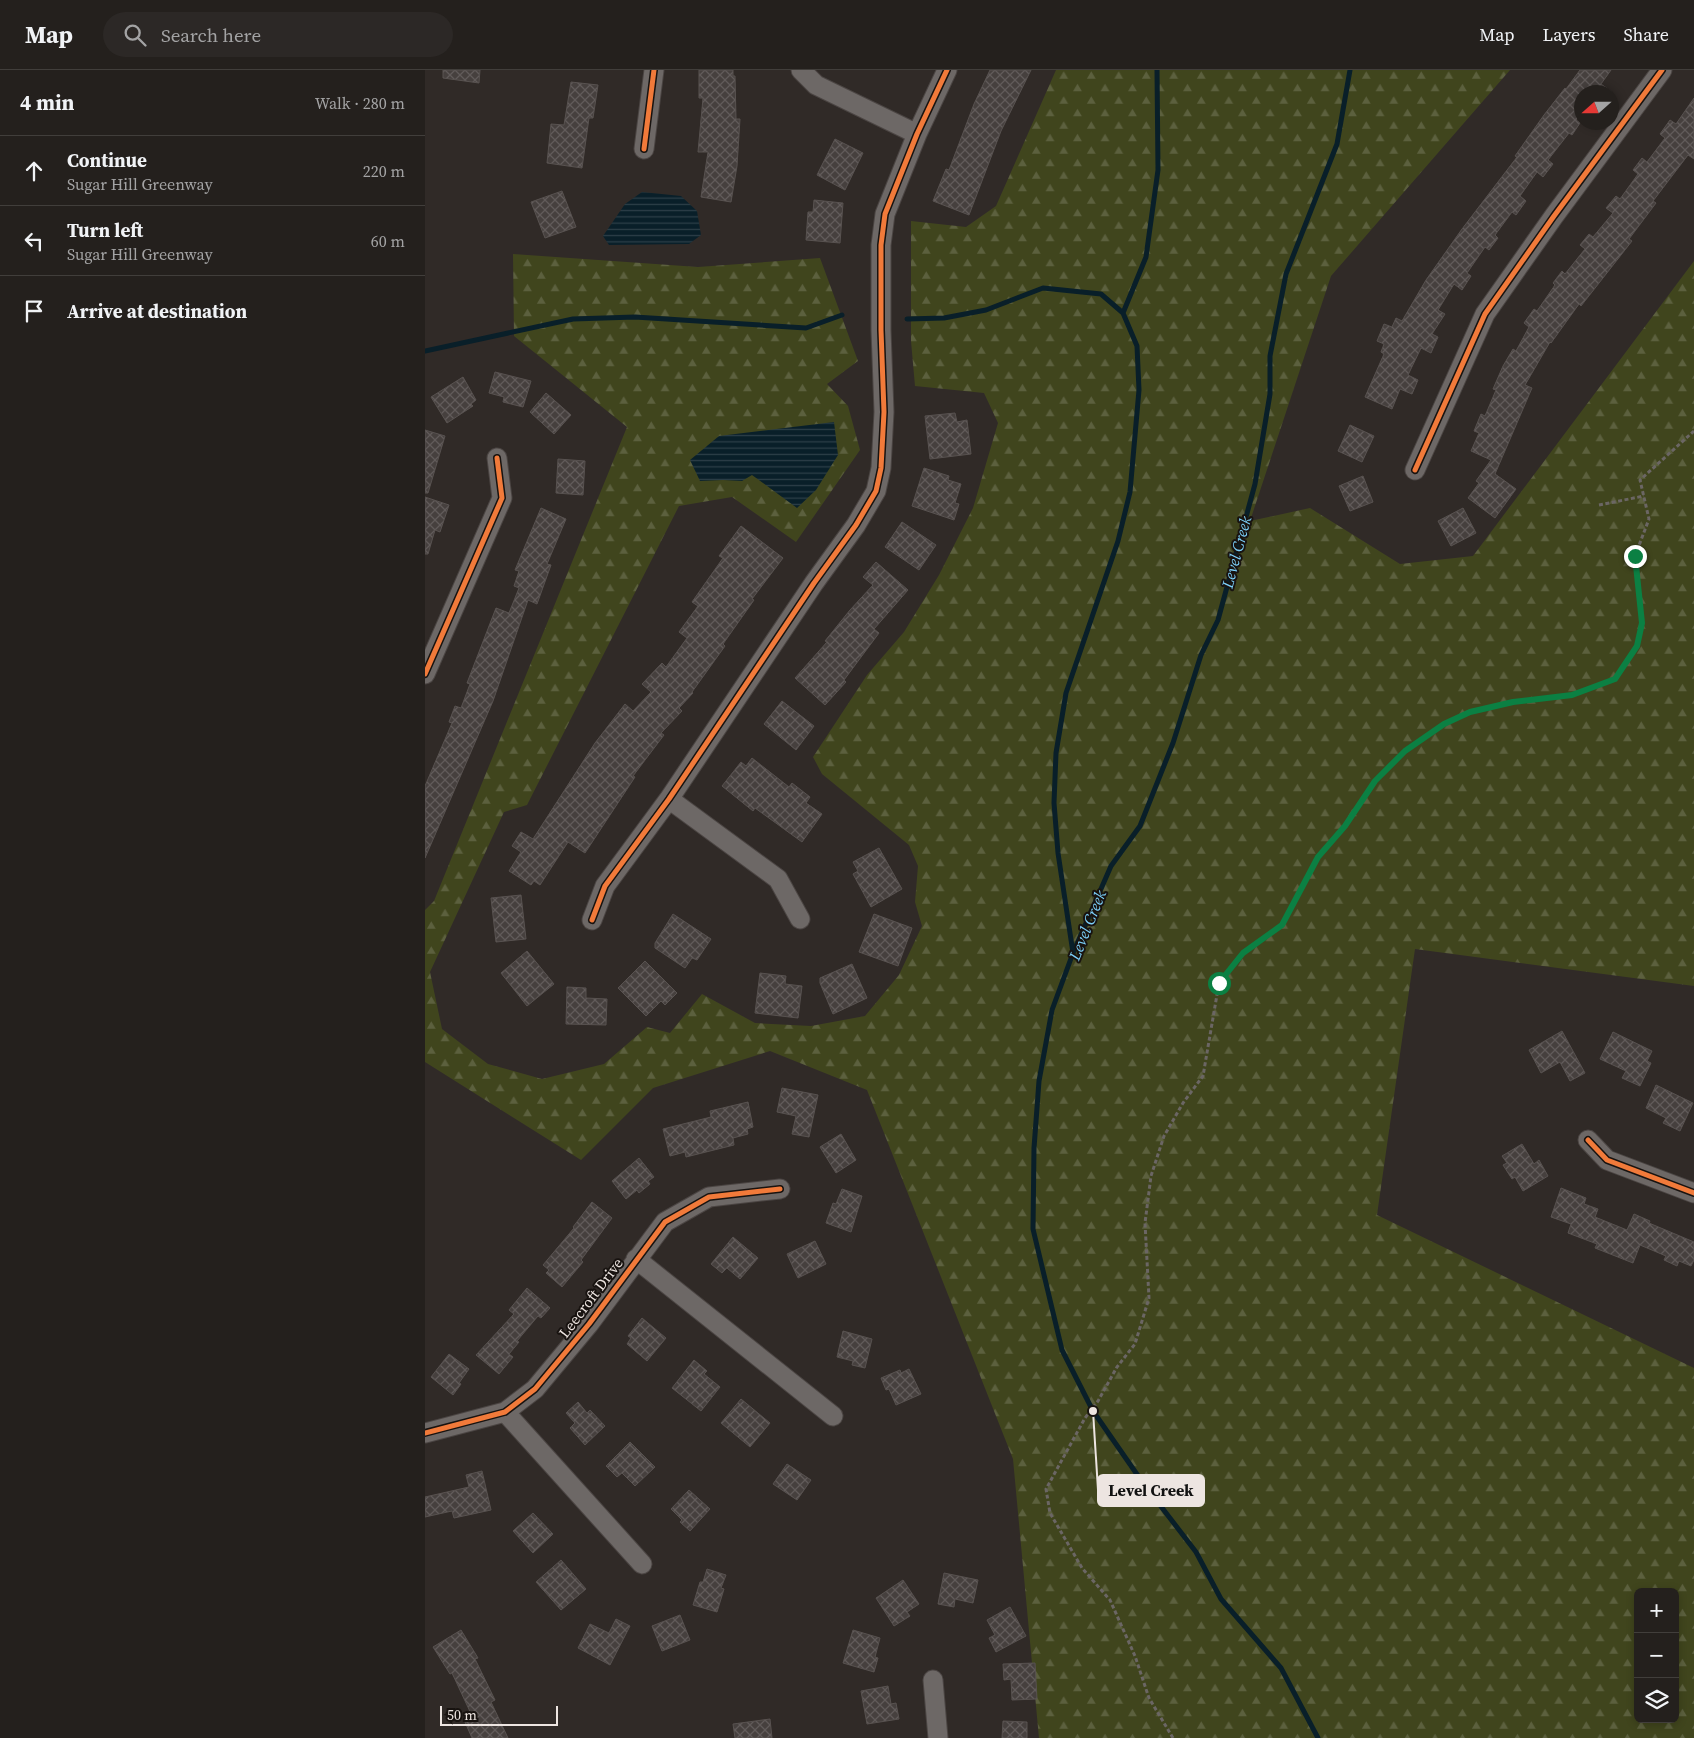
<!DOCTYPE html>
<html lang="en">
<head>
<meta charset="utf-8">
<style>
  body { margin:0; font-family:"Source Serif 4",serif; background:#2c2826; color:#f1f3f6 }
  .controls { position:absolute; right:15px; bottom:15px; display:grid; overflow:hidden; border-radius:8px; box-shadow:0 2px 8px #0003 }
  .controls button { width:45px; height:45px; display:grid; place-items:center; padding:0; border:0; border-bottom:1px solid #413e3b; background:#24201d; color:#f1f3f6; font:25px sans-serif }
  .compass { position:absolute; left:1149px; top:15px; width:45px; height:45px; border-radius:50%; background:#24201d; box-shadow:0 2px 8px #0003; rotate:249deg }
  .scale { position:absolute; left:15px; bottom:12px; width:118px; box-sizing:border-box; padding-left:5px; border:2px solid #ede5e1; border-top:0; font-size:14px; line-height:18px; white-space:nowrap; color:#ede5e1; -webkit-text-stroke:4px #181310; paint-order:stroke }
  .stop { position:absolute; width:15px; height:15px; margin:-11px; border:4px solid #0b8043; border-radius:50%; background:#fff }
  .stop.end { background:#0b8043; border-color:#fff; box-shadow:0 1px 5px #0008 }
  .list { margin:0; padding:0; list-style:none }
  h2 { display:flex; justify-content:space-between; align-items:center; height:65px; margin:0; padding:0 20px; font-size:21px }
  h2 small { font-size:16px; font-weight:400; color:#a3a3a4 }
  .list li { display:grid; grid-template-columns:32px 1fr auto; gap:15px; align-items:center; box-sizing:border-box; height:70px; padding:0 20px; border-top:1px solid #413e3b }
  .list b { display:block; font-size:19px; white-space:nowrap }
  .list p { margin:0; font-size:16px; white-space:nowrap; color:#a3a3a4 }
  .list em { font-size:16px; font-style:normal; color:#a3a3a4 }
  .icon { flex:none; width:28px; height:28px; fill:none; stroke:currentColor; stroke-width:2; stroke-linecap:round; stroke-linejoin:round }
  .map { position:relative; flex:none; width:1269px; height:1668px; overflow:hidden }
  header { display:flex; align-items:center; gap:30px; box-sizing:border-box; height:70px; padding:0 25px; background:#24201d; border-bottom:1px solid #413e3b }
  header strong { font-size:24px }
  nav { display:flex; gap:28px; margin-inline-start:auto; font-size:18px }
  .search { width:350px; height:45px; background:#2c2826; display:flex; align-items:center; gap:12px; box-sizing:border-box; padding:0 18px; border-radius:28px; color:#a3a3a4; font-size:19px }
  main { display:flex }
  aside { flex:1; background:#24201d }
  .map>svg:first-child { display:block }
</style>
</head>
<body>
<header>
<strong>Map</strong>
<div class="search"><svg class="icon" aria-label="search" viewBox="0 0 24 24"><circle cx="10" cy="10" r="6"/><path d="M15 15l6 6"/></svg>Search here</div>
<nav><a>Map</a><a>Layers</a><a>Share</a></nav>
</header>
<main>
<aside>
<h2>4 min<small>Walk · 280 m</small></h2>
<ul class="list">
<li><svg class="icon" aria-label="ahead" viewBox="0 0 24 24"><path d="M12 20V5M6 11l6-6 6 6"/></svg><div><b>Continue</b><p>Sugar Hill Greenway</p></div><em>220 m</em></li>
<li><svg class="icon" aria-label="left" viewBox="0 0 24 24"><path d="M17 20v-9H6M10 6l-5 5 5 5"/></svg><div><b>Turn left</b><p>Sugar Hill Greenway</p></div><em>60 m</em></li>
<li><svg class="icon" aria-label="arrive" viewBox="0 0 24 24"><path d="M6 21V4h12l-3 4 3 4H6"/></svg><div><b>Arrive at destination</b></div></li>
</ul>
</aside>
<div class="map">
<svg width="1269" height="1668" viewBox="0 0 1269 1668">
  <defs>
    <pattern id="forest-firs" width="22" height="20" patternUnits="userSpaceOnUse" patternTransform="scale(1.25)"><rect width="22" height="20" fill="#40451d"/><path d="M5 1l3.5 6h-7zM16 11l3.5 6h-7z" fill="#5c603e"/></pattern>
    <pattern id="water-rules" width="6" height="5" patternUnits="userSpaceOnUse" patternTransform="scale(1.25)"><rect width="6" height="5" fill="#091f29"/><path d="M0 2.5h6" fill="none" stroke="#2d3f48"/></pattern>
    <pattern id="building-cross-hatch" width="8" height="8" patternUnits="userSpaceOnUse" patternTransform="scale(1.25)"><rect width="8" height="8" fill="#46403e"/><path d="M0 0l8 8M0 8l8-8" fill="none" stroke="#615b5a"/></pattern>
  </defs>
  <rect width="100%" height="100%" fill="#302a27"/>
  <path fill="url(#forest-firs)" fill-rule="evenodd" d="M631 0H1085L906 206 825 451 885 438 975 494 1048 486 1269 191V916L990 879 952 1145 1269 1298V1668H614L588 1389 442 1020 345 981 228 1018 156 1090 0 992V840L9 831 202 357 89 266 88 184 273 197 395 188 433 291 402 314 423 336 435 380 371 472 307 427 254 436 102 735 79 742 5 902 17 959 63 994 117 1009 179 994 222 957 245 963 277 924 330 953 386 956 440 946 474 905 497 856 490 832 493 796 484 775 397 704 388 687 442 605 479 562 514 505 548 438 573 353 559 323 490 316 486 271V151L541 157 571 136ZM1213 1522H1250V1649H1213Z"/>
  <path fill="url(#water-rules)" d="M217 122 256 126 272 141 276 165 264 174 184 175 178 166 200 134Z
    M409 352 413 385 391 420 372 438 327 405 317 411 298 410 275 411 265 390 294 366Z"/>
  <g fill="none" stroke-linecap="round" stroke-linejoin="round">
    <path stroke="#091f29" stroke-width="5" d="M698 243 721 187 733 100 732 0
      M482 249 519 248 561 240 618 218 676 224 698 243 712 276 714 320 705 422 693 471 641 623 631 683 629 733 633 783 648 883
      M0 281 148 249 210 247 381 258 417 245
      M893 1668 856 1598 796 1529 771 1482 718 1413 668 1341 637 1280 608 1159 609 1078 614 1011 627 940 648 883 686 796 715 756 748 673 776 585 793 550 830 414 845 324V286L861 204 912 74 925 0"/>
  </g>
  <path fill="url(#building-cross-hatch)" stroke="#585250" d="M18 0H55L54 13 18 8Z
    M274 0H308V6H310L311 49H315L312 96 306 132 276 127 283 82H273L278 28H274Z
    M565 0H606L576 61 544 145 508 131 521 99 524 100 549 34Z
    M1155 0H1186L1176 14 1187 22H1156V43L1151 50 1155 53 1147 65 1144 63 1123 90 1128 94 1118 107 1112 102 1095 126 1101 131 1091 145 1087 142 1070 165 1073 168 1064 180 1060 177 1042 203 1046 206 1037 220 1029 214 1013 240 1020 244 1007 264 1013 267 1006 283 996 278 983 305 993 310 987 324 975 319 967 339 940 327 959 284 956 282 959 274 952 271 959 254 967 257 971 248 977 251 1001 210 1037 159 1092 87 1090 86 1119 45 1140 18 1141 19Z
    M146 12 173 15 168 48H164L157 98 122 93 126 54 139 55Z
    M1269 28V89L1263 85 1228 131 1231 133 1204 169 1207 171 1156 236 1154 234 1126 273 1125 272 1100 315 1107 318 1070 404 1091 419 1070 448 1043 428 1054 413 1051 411 1066 390 1046 381 1054 363 1049 361 1056 344 1060 346 1071 320 1068 319 1078 296 1088 279 1091 281 1104 257 1099 253 1109 239 1112 241 1130 215 1128 213 1137 201 1140 204 1160 179 1155 175 1164 164 1168 167 1188 143 1181 138 1191 126 1195 129 1213 104 1208 100 1217 88 1222 92 1240 68 1235 64 1245 50 1251 54Z
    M410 69 438 83 420 120 392 105Z
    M137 121 151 157 120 168 106 132Z
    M389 130 418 133 415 173 381 170 383 142H388Z
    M70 302 106 311 98 337 78 332 79 327 64 323Z
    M38 307 51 330 46 334 48 336 22 353 6 327Z
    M121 323 146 345 129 364 105 342Z
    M530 343 532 352 542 350 546 384 505 389 500 346Z
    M925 355 949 366 937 392 913 381Z
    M0 360 20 366 3 423H0Z
    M133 389 160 391 158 425 131 423Z
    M499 398 524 406 523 410 536 414 530 433 534 434 529 450 487 436Z
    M938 406 948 432 925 441 914 416Z
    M0 427 24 435 15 462 10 460 3 484H0Z
    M116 438 141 449 122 494 126 495 112 534 103 530 68 631 0 788V716L27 653 24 652 30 636 36 638 45 614 42 613 71 538 84 543 94 518 89 516 94 501 90 500Z
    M1038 438 1051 463 1026 476 1013 451Z
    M477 452 511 475 494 500 460 477Z
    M316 456 358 488 327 529 329 530 298 574 300 576 267 622 268 623 254 638 257 641 236 663 239 665 208 706 210 707 160 783 143 772 115 815 109 811 106 815 84 801 96 782 87 776 96 762 108 769 170 673 200 634 208 641 226 622 217 614 237 593 241 597 262 568 254 562 273 536 267 532 298 488 294 486Z
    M451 492 483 520 449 559 454 563 419 610 421 612 400 635 370 608 402 572 400 571 425 540 448 515 438 507Z
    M357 631 389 656 371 680 339 654Z
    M327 688 364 717 367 713 385 727 381 733 397 744 377 772 330 738 328 741 297 716 316 692 321 696Z
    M454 778 477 819 446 837 428 804 433 801 428 792Z
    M96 825 101 869 71 872 66 828Z
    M248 844 286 869 272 890 267 888 260 898 230 878V873Z
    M449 844 487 858 473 896 434 882Z
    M102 881 129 914 102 936 76 903Z
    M220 891 252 923 240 935 236 931 221 946 193 918Z
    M427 894 442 928 408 944 395 913V908Z
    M335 903 361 906 360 914 377 916 373 948 330 943Z
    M142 917 161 918V928L182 929 181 955 141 954Z
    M1137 961 1160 1003 1145 1011 1135 992 1116 1003 1104 980Z
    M1188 962 1227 981 1222 991 1226 993 1215 1016 1197 1008 1201 1001 1175 989Z
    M1231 1015 1268 1033 1255 1061 1238 1053 1241 1048 1221 1038Z
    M357 1018 393 1025 384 1067 367 1064 371 1046 352 1042Z
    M323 1032 328 1057 322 1059 323 1064 308 1068 309 1075 261 1087 260 1082 245 1086 238 1059 286 1047 285 1041Z
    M416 1064 431 1090 411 1103 395 1077Z
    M1097 1074 1109 1094 1114 1090 1123 1106 1098 1121 1090 1107 1087 1109 1078 1095 1082 1093 1077 1086Z
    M214 1088 229 1107 223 1111 225 1114 214 1123 212 1120 201 1129 187 1111Z
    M1136 1118 1161 1128 1159 1134 1173 1139 1170 1147 1202 1160 1209 1144 1225 1151 1224 1153 1269 1172V1190L1266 1196 1254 1191 1252 1196 1239 1190 1241 1186 1215 1175 1208 1193 1170 1178 1172 1174 1143 1163 1146 1154 1126 1147Z
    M417 1119 437 1126 426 1162 401 1153 408 1133 411 1134Z
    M167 1132 187 1148 156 1190 158 1192 137 1217 121 1203 124 1200 118 1195 149 1158 148 1157Z
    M308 1167 333 1188 315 1209 302 1198 297 1203 286 1194Z
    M390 1171 401 1194 373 1208 362 1184Z
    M102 1218 125 1238 116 1248 113 1246 92 1271 94 1272 84 1284 88 1287 74 1304 51 1285 89 1244 84 1240Z
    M217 1248 241 1268 222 1291 202 1274 206 1268 203 1266Z
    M418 1261 447 1269 440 1298 427 1295 428 1291 412 1287Z
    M24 1284 44 1299 34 1313 36 1314 28 1325 6 1307Z
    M269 1290 282 1301 279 1304 295 1317 276 1341 247 1318Z
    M484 1299 496 1324 471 1335 464 1319 461 1320 456 1308 475 1300 476 1303Z
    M316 1329 345 1353 325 1377 296 1353Z
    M153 1332 162 1343 165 1340 180 1356 160 1375 145 1358 150 1353 141 1343Z
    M205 1372 230 1397 210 1416 197 1403 192 1407 181 1396Z
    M362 1394 386 1410 372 1430 348 1414Z
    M57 1401 66 1440 29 1448 27 1441 0 1447V1427L44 1417 41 1405Z
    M264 1420 285 1439 265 1461 255 1452 257 1450 246 1439Z
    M108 1443 128 1464 108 1483 88 1461Z
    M136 1490 161 1519 136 1540 111 1512Z
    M282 1499 301 1505 296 1518 299 1519 292 1542 268 1535 275 1512H278Z
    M519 1503 553 1510 548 1533 530 1529 529 1537 513 1534Z
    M478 1510 494 1534 482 1542 485 1546 469 1556 451 1528Z
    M585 1537 601 1566 571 1582 564 1568 570 1565 562 1550Z
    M255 1545 265 1570 237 1581 227 1556Z
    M191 1549 205 1556 185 1595 153 1578 165 1554 184 1563Z
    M36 1560 53 1588 50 1589 70 1630 66 1632 83 1668H47L40 1652 48 1648 27 1603 25 1604 8 1577Z
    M428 1560 455 1568 450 1587 453 1588 449 1602 418 1593Z
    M610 1593 612 1629 587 1630 586 1609 579 1610 578 1594Z
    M463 1616 466 1634 471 1633 474 1649 442 1654 436 1621Z
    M345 1649 347 1668H310L308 1654Z
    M578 1651 602 1652V1668H577Z"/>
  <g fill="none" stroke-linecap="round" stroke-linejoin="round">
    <defs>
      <path id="street" d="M376 0 391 15 492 64
        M219 79 229 0
        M990 400 1060 244 1129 146 1237 0
        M0 604 77 428 72 388
        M244 729 353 809 375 849
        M167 850 180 816 244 729 389 513 431 455 451 421 456 398 459 342 456 260V175L460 144 492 64 522 0
        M1163 1070 1182 1090 1269 1123
        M211 1189 408 1346
        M80 1342 217 1494
        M0 1363 80 1342 110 1319 164 1254 240 1152 284 1127 355 1119
        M508 1610 513 1668"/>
    </defs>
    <use href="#street" stroke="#4b4543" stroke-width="21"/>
    <path stroke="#6b6664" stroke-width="3" stroke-dasharray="4 2.5" stroke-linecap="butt" d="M1174 435 1219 426
      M748 1668 724 1628 710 1586 685 1530 657 1498 625 1443 621 1419 660 1348 673 1331 692 1297 710 1274 724 1228 720 1153 726 1106 739 1066 758 1033 778 1006 794 913 817 883 857 855 893 787 920 756 950 711 979 681 1019 654 1045 642 1089 632 1147 625 1190 609 1212 576 1217 553 1210 486 1224 449 1215 410 1269 361"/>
    <use href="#street" stroke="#6d6866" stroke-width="19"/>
    <defs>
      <path id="cycleway" d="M219 79 229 0
        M990 400 1060 244 1129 146 1237 0
        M0 604 77 428 72 388
        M167 850 180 816 244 729 389 513 431 455 451 421 456 398 459 342 456 260V175L460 144 492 64 522 0
        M1163 1070 1182 1090 1269 1123
        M0 1363 80 1342 110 1319 164 1254 240 1152 284 1127 355 1119"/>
    </defs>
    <use href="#cycleway" stroke="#181310" stroke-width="8"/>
    <use href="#cycleway" stroke="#f17a3a" stroke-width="5"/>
  </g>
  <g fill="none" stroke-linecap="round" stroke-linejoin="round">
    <path stroke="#0b8043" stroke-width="6" d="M794 913 818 883 857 855 893 787 920 756 950 711 980 681 1019 654 1045 642 1088 632 1147 625 1190 609 1212 576 1217 553 1210 486"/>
  </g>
  <g text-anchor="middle" stroke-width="4" stroke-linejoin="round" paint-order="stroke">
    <g font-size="15" fill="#ede5e1" stroke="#181310">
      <text transform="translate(166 1228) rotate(-53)" y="5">Leecroft Drive</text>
    </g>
    <g font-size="16" font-style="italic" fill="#7cd0fa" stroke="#181310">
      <text transform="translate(811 482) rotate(-75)" y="6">Level Creek</text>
      <text transform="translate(662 855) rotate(-68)" y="6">Level Creek</text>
    </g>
  </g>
  <path fill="none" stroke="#ede5e1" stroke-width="2" d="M668 1341L673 1420"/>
  <circle fill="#ede5e1" stroke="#181310" stroke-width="2" cx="668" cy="1341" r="5"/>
  <rect fill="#ede5e1" stroke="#ede5e1" stroke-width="2" x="673" y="1405" width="106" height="31" rx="5"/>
  <g font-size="16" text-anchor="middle" font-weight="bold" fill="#111">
    <text x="726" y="1426">Level Creek</text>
  </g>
</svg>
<div class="controls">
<button>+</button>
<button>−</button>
<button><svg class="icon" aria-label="layers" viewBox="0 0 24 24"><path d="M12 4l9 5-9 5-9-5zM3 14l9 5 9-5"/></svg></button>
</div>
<svg class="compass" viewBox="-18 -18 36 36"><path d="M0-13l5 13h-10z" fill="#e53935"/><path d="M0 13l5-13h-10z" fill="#a3a3a4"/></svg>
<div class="scale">50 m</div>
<div class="stop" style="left:794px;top:913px"></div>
<div class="stop end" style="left:1210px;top:486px"></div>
</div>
</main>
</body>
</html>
